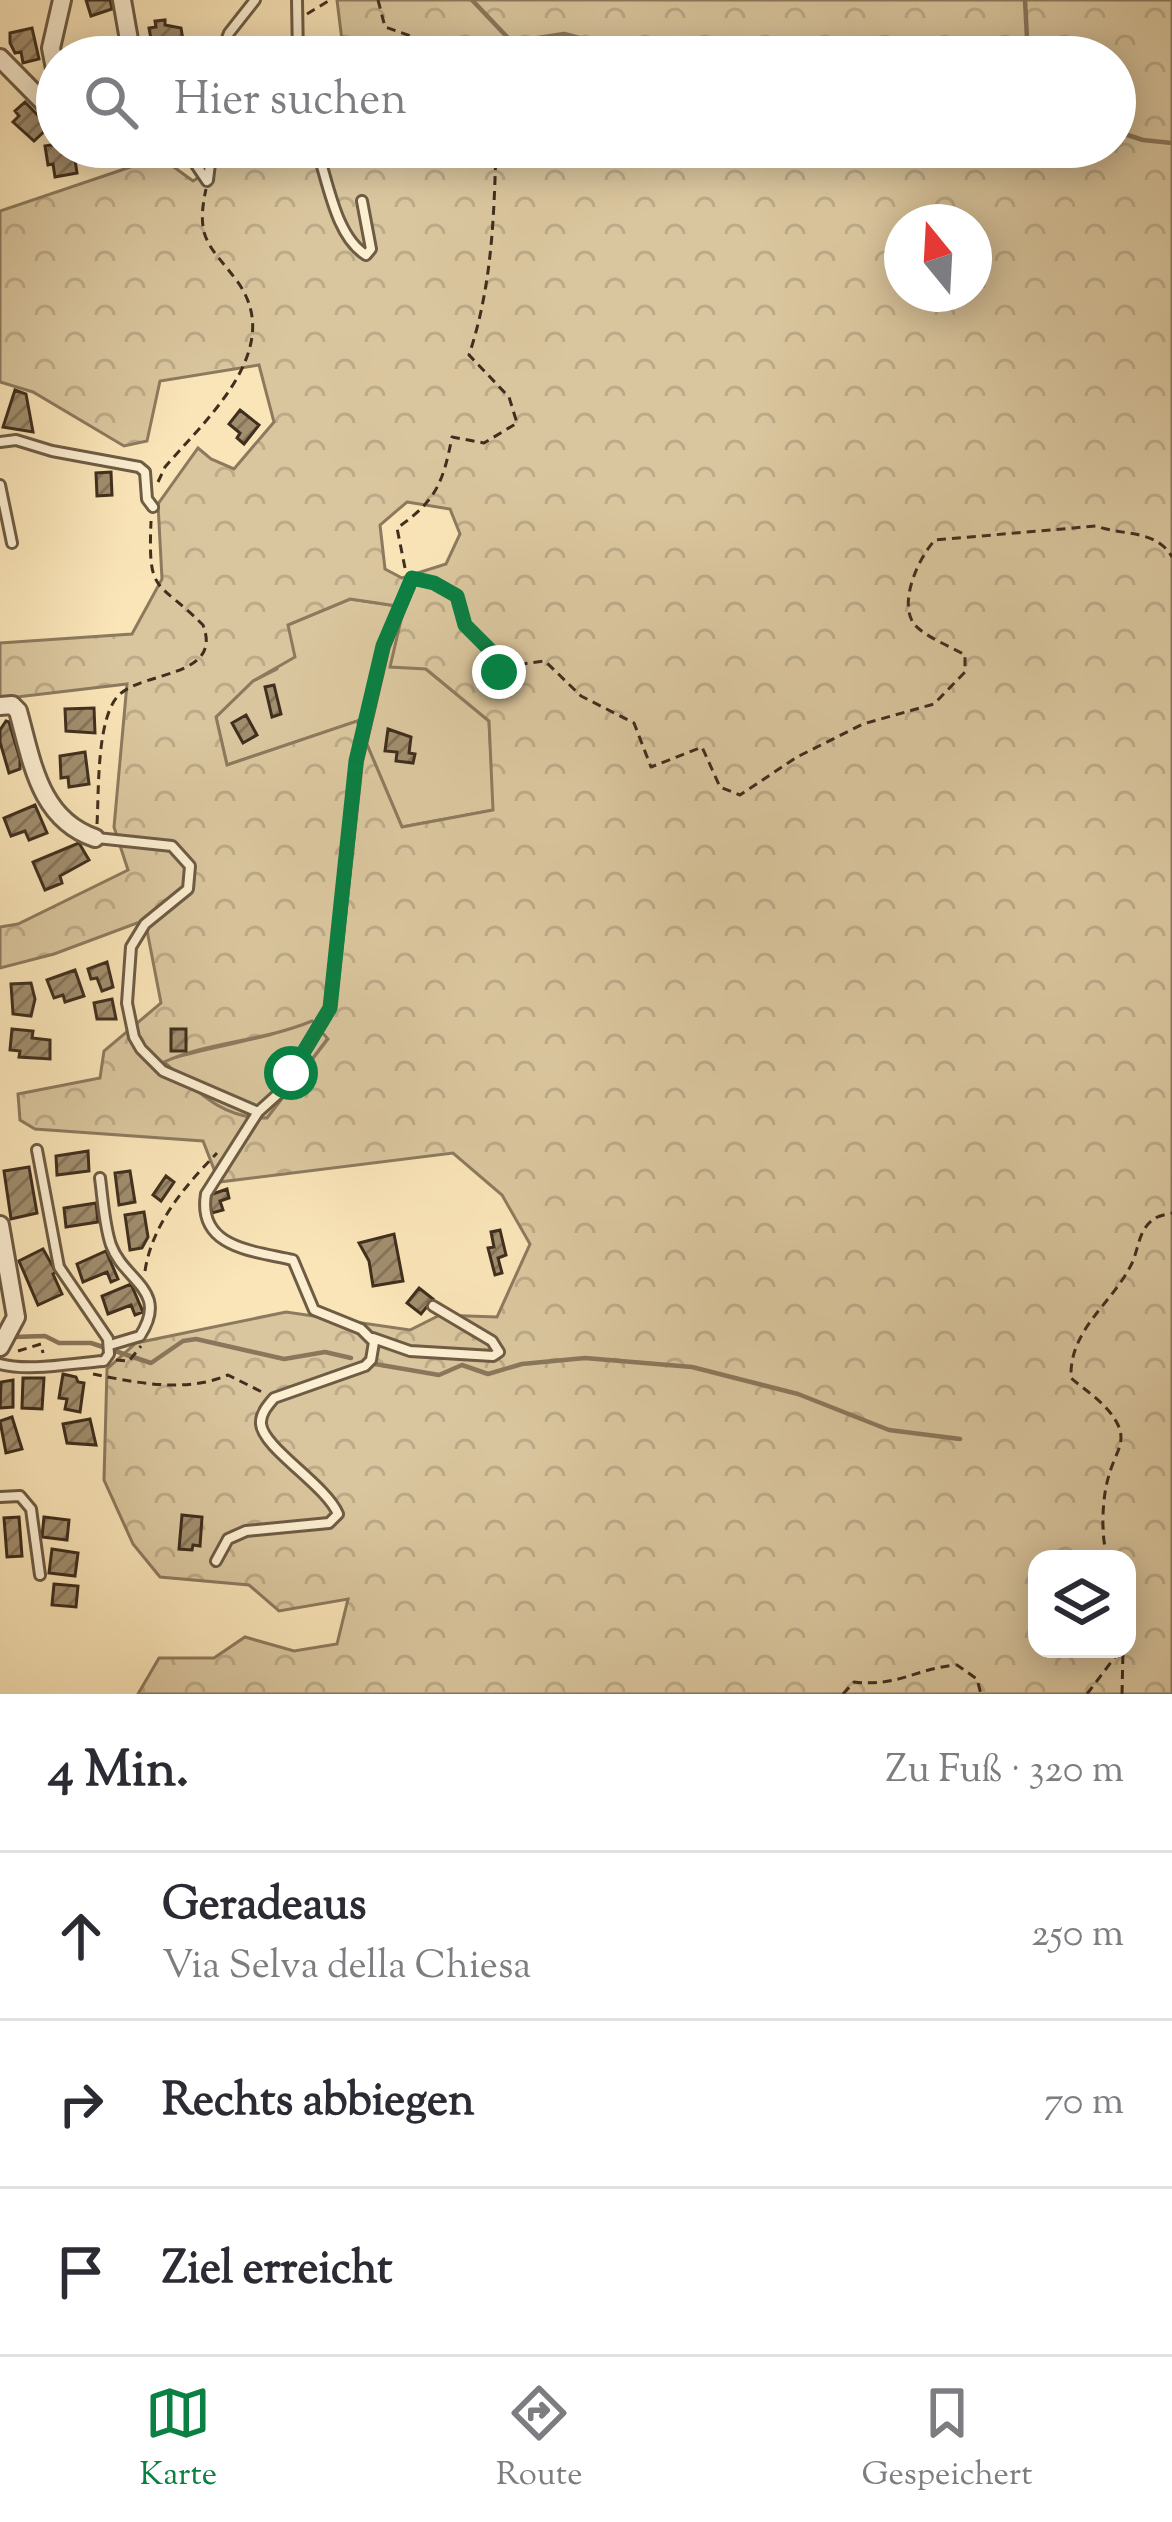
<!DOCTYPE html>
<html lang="de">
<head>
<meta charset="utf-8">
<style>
  body { margin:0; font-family:"Sorts Mill Goudy",serif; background:#f7f7f7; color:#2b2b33 }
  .controls { position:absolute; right:36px; bottom:36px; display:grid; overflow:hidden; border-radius:24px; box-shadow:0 6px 30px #0003 }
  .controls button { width:108px; height:108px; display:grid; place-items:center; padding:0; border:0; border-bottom:3px solid #e1e1e2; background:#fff; color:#2b2b33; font:60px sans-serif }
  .compass { position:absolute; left:884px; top:204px; width:108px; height:108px; border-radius:50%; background:#fff; box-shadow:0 6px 30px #0003; rotate:342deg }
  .stop { position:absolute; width:36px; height:36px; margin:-27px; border:9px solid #0b8043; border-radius:50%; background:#fff }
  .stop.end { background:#0b8043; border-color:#fff; box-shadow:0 3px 12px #0008 }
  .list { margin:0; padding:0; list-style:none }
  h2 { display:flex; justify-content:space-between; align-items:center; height:156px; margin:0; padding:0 48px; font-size:51px }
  h2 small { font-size:39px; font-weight:400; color:#7c7c81 }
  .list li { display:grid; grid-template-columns:78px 1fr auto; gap:36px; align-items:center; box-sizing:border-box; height:168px; padding:0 48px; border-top:3px solid #e1e1e2 }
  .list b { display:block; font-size:45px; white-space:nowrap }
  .list p { margin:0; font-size:39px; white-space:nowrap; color:#7c7c81 }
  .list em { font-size:39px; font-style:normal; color:#7c7c81 }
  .icon { flex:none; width:66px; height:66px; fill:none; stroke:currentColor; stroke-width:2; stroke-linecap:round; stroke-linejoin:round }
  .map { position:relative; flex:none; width:1172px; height:1694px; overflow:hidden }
  .search { position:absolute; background:#fff; box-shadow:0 6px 30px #0003; left:36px; right:36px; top:36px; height:132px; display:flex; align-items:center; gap:30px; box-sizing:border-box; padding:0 42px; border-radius:66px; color:#7c7c81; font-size:45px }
  .sheet { height:660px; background:#fff }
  nav { display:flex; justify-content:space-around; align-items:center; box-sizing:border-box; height:168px; border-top:3px solid #e1e1e2; background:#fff; font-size:33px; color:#7c7c81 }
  nav a { display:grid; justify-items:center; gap:6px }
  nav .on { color:#0b8043 }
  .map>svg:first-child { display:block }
</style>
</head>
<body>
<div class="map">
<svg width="1172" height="1694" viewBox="0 0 1172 1694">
  <defs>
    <pattern id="forest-crowns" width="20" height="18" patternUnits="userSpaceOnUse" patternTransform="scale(3)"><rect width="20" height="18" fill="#dac69e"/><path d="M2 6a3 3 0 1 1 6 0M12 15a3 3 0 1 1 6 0" fill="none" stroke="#bcaa88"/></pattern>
    <pattern id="building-hatch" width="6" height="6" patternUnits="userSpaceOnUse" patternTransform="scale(3)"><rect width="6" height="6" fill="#a18e6e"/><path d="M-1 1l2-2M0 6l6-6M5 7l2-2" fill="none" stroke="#85745a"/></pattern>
  </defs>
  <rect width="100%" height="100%" fill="#fae5b8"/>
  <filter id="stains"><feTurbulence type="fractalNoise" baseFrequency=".00167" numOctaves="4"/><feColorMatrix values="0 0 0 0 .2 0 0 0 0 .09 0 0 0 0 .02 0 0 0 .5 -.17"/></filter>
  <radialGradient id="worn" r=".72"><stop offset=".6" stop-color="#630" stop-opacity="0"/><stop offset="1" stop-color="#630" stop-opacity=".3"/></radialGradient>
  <path fill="#dac69e" stroke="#8d7a5e" stroke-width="3" d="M350 599 404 607 426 669 489 721 494 810 402 827 357 721 227 765 216 717 253 681 277 669 287 625Z
    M312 1020 328 1038 268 1118C223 1120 195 1090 163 1061 213 1045 265 1041 312 1020Z"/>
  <path fill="url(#forest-crowns)" stroke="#8d7a5e" stroke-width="3" fill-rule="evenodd" d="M337 0H1172V1694H138L159 1658H214L245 1637 294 1651 337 1644 348 1599 279 1611 249 1585 160 1577 133 1544 104 1480 107 1369 136 1343 286 1312 410 1330 440 1315 497 1317 530 1244 502 1195 453 1153 219 1182 203 1141 35 1129 20 1120 18 1094 100 1078 104 1051 161 1003 145 920 54 954 0 968V927L18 924 128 870 114 827 127 684 0 699V643L132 634 162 579 158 504 198 448 211 459 234 469 274 422 259 365 160 381 147 441 124 446 33 392 0 382V211L160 157 193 181 247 147H1115V57H344ZM902 222H974V294H902ZM407 502 450 509 460 534 446 564 402 578 385 569 380 525ZM350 599 404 607 390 667 426 669 489 721 493 810 402 827 357 721 227 765 216 717 253 681 295 657 288 625ZM312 1021 328 1039 267 1118C223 1120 196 1090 164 1062 211 1041 264 1041 312 1021ZM1037 1559H1127V1649H1037Z"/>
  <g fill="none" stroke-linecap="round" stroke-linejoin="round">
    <path stroke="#8a775b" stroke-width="4.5" d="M472 0 512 42 564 34 599 43
      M1025 0 1028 57
      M1115 131 1143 140 1172 143
      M13 1337 45 1336 59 1343H91L151 1363 183 1341 196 1339 284 1359 325 1352 351 1358
      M375 1364 439 1375 462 1365 488 1374 522 1364 585 1358 692 1367 798 1394 889 1430 960 1439"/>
  </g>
  <path fill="url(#building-hatch)" stroke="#402f1e" stroke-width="3" d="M86 0H110L112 9 91 16Z
    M165 20V25L181 28 184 46 153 50 149 28 156 27 155 21Z
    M32 28 39 59 23 63 21 52 15 53 10 43V33Z
    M25 102 49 127 34 141 13 122 19 116 15 111Z
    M57 144V147H73L77 173 55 177 53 164 48 165 45 146Z
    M15 390 26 394 33 432 3 427Z
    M240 410 259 425 244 444 237 438 240 433 229 424Z
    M111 472 112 495 97 496 96 473Z
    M274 685 281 714 272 717 265 687Z
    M94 708 95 733 66 731 65 709Z
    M246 715 257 735 243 743 232 723Z
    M6 721 9 722 20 759V769L9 773 0 742V730Z
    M388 729 411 737 409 753 415 754 413 763 396 761 397 752 385 751Z
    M85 752 89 784 69 787 68 777 61 778 60 756Z
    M35 805 47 833 29 840 25 831 11 836 4 818Z
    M79 843 89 860 60 876 62 883 45 890 33 862Z
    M107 962 113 987 102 991 97 978 91 979 88 969Z
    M75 970 84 996 65 1002 63 995 54 998 47 980Z
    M31 983 35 999 31 1016 13 1014 11 984Z
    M112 999 116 1019H97L94 1003Z
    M12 1029 33 1031 32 1038 50 1040V1059L19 1057 20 1051 10 1050Z
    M171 1029H186V1051H171Z
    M88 1151 89 1171 57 1175 56 1156Z
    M29 1167 37 1213 11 1219 4 1171Z
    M130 1171 135 1202 119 1205 115 1173Z
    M166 1176 174 1182 161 1201 153 1195Z
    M227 1189 229 1198 220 1201 223 1210 212 1213 207 1196Z
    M96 1203 98 1222 66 1227 64 1208Z
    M144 1212 148 1237 142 1248 130 1250 125 1215Z
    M500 1230 506 1255 498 1258 502 1273 495 1275 488 1248 494 1247 491 1232Z
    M394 1234 403 1281 373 1286 369 1261 359 1243Z
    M43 1249 56 1272 53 1274 62 1294 38 1305 19 1261Z
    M106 1251 118 1279 111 1282 107 1272 83 1282 77 1264Z
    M131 1284 143 1312 135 1315 131 1305 108 1314 102 1296Z
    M419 1288 433 1299 421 1314 407 1303Z
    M63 1374 76 1377 78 1382 84 1383 80 1412 65 1409 67 1399 59 1398Z
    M23 1378H44L42 1409 22 1408Z
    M13 1380V1407L0 1408 1 1382Z
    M12 1417 22 1449 6 1453 0 1421Z
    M90 1419 96 1445 67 1443 63 1424Z
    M182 1515 202 1517 200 1546 193 1545 192 1550 179 1549Z
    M19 1517 22 1556 7 1557 4 1518Z
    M44 1517 69 1520 67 1540 42 1537Z
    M52 1549 78 1553 75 1576 49 1573Z
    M54 1584 78 1586 76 1607 52 1605Z"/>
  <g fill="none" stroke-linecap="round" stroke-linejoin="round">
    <defs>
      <path id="lane" d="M297 0 298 57
        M220 57 229 33 255 0
        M184 147 207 181
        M316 147C328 180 335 236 366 255L371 249 362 201
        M208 180 212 147
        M0 442 16 440 52 451 139 467 145 472 147 499 153 507
        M0 485 12 543
        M97 838 172 846 190 866 188 889 145 924 131 947 127 1003 134 1037 141 1049 163 1071 258 1112 206 1194C197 1249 256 1251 293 1260L314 1310 361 1329 374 1342 371 1360 365 1366 274 1398C268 1405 260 1414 261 1424 263 1448 326 1485 338 1514L329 1523 246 1531 228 1539 216 1561
        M258 1112 278 1094 330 1008 357 761 384 646 412 578
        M100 1178C103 1200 104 1224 111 1245 124 1281 170 1290 140 1336L110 1345
        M373 1338 410 1351 493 1356 499 1352 492 1341 433 1306
        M0 1364C29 1372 73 1363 104 1361L109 1354 108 1339 59 1267 37 1150
        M0 1497 20 1496 31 1509 40 1575"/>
      <path id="street" d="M122 0 132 57
        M0 58 57 116
        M57 79 51 48 62 0
        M0 706 12 705 18 711C32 761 39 819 95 838
        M0 1225 16 1317 0 1347"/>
    </defs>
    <use href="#lane" stroke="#6e5c44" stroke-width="14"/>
    <use href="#street" stroke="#6e5c44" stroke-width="22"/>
    <path stroke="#402f1e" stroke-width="3" stroke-dasharray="9 6" stroke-linecap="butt" d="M378 0 385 27 434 44 454 57
      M307 14 330 0
      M158 482 165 467C205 420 287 349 237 281 210 245 195 240 206 189
      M405 568 397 528C436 501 443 483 452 437L484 443 517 423 509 397 469 355C492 286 494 218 496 147
      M421 580 457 596 465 625 492 652 499 672 514 665 545 661 581 696 634 723 651 767 702 747 720 787 740 795 797 757 863 724 934 704 965 672V655C950 646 925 637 914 624 898 602 919 557 935 540L1096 526C1123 536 1156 529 1172 557
      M97 824C99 793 96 715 120 694 146 671 223 677 203 625 156 578 148 596 151 521
      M145 1271C152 1224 185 1186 217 1153
      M18 1351 41 1344 43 1353
      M116 1360 129 1361 141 1346
      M93 1374C137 1383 186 1393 228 1375L262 1392
      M1108 1559C1100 1537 1102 1494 1110 1472 1116 1451 1129 1440 1114 1418 1105 1403 1085 1390 1071 1378 1069 1328 1114 1303 1133 1261 1139 1246 1139 1229 1154 1219 1157 1216 1168 1214 1172 1213
      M843 1694 854 1682C900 1687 916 1668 957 1665L977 1679 981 1694
      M1087 1694 1121 1649
      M1122 1694 1123 1651"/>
    <use href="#lane" stroke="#fceed1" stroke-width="8"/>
    <use href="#street" stroke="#fceed1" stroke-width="16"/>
  </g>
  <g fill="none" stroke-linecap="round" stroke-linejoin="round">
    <path stroke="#0b8043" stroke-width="15" d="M291 1073 330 1008 356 761 383 646 412 578 434 583 457 596 465 625 492 652 499 672"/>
  </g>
  <rect width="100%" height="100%" filter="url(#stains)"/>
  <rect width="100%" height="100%" fill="url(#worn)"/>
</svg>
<div class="controls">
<button><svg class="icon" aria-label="layers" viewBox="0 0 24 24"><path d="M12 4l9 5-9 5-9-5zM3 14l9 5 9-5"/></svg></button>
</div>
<svg class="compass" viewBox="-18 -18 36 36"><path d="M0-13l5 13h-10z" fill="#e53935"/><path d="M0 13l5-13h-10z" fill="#7c7c81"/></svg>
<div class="stop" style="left:291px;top:1073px"></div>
<div class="stop end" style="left:499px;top:672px"></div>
<div class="search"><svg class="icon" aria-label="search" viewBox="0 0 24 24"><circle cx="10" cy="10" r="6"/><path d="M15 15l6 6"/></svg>Hier suchen</div>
</div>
<section class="sheet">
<h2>4 Min.<small>Zu Fuß · 320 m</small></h2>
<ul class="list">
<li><svg class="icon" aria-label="ahead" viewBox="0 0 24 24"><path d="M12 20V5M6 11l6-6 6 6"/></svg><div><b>Geradeaus</b><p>Via Selva della Chiesa</p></div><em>250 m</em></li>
<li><svg class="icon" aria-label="right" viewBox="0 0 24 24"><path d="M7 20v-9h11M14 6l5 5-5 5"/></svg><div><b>Rechts abbiegen</b></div><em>70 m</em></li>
<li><svg class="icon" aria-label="arrive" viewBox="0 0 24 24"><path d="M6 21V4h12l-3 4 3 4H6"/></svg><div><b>Ziel erreicht</b></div></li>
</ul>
</section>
<nav>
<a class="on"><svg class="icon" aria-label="map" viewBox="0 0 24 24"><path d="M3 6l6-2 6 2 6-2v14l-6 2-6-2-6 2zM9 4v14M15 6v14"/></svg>Karte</a>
<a><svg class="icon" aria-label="directions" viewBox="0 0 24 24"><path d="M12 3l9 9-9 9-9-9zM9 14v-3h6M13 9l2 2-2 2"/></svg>Route</a>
<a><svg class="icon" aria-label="saved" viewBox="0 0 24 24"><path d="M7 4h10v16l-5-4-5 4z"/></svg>Gespeichert</a>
</nav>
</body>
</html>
